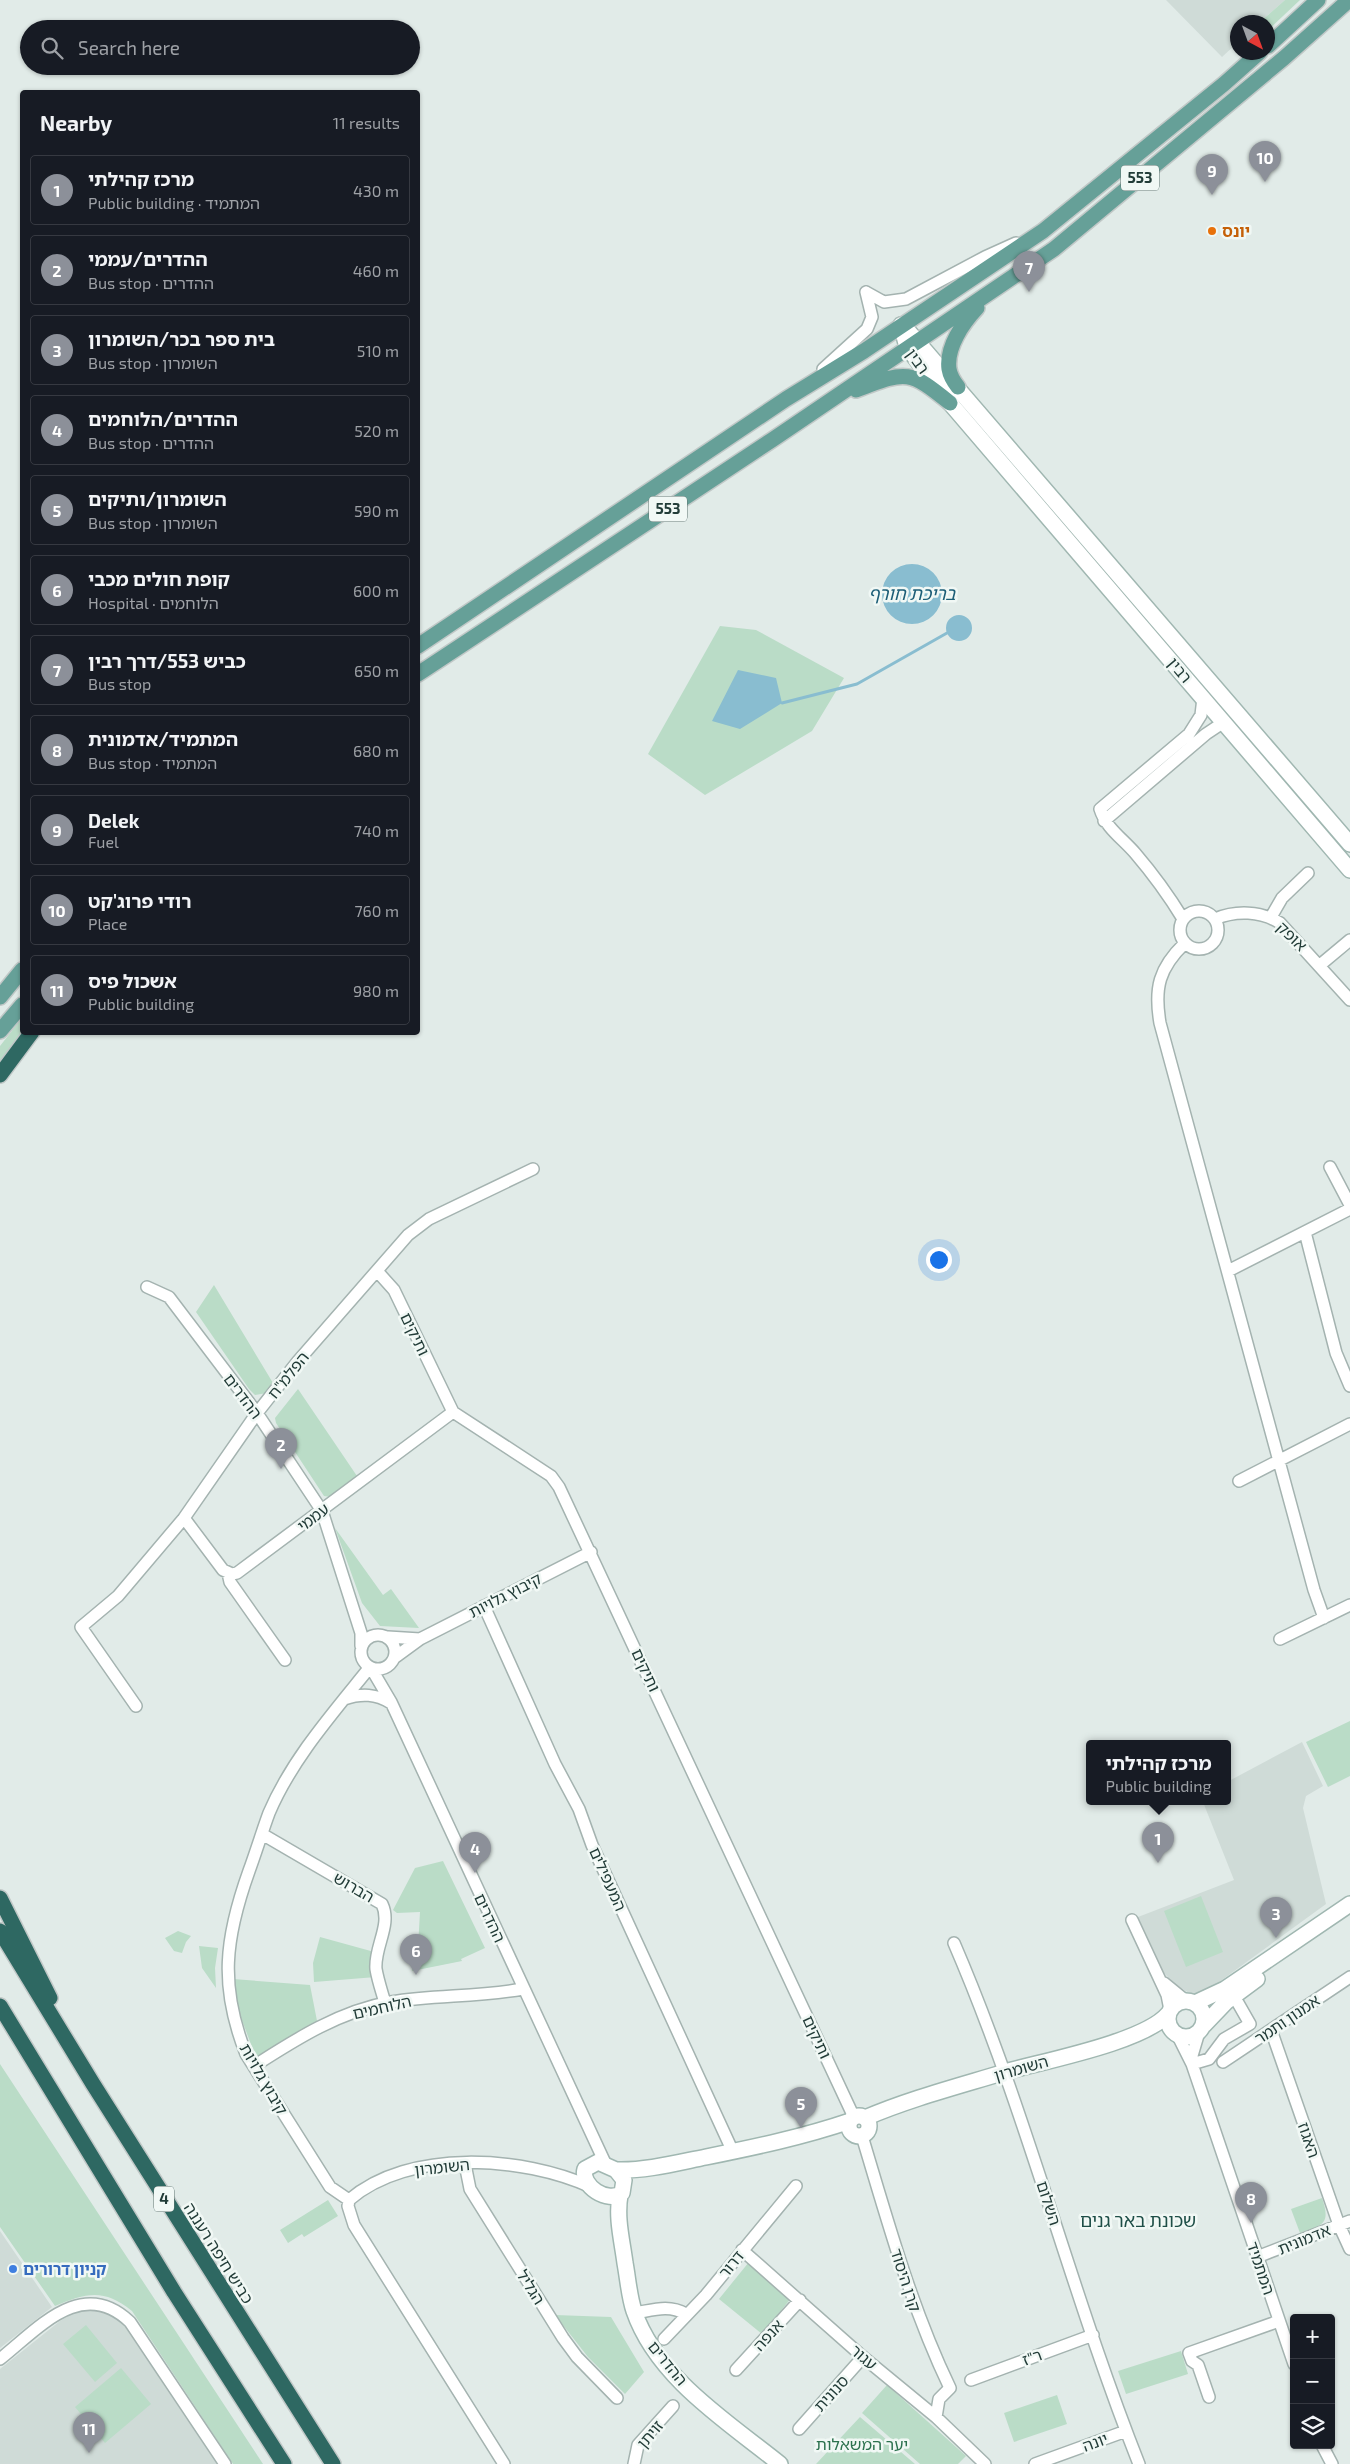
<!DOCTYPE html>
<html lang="en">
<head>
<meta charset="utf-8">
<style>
  body { margin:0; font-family:"Exo 2","Noto Sans Hebrew",sans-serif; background:#242831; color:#f1f3f6 }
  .controls { position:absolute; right:15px; bottom:15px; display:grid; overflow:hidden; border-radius:5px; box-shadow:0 1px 4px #0004 }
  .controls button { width:45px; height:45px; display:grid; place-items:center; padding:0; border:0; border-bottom:1px solid #363941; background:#171b24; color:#f1f3f6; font:25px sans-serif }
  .compass { position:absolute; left:1230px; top:15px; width:45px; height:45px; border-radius:50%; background:#171b24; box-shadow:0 1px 4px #0004; rotate:139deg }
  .you { position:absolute; left:938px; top:1259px; width:18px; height:18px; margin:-12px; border:4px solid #fff; border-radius:50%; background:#1a73e8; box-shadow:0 0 0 8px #1a73e833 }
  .badge { display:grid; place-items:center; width:32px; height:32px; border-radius:50%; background:#8c9099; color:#fff; font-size:16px; font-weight:700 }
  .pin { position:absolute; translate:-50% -41px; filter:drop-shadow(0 1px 2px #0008) }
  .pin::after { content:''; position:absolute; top:26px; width:18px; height:15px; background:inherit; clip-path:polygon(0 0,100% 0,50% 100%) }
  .popup { position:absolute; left:1086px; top:1740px; width:145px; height:65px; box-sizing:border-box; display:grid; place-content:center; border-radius:5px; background:#171b24; filter:drop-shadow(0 1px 4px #0005); font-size:16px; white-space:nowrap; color:#9ea1a6 }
  .popup b { font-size:19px; color:#f1f3f6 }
  .popup::after { content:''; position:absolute; left:50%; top:100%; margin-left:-10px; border:10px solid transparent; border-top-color:#171b24 }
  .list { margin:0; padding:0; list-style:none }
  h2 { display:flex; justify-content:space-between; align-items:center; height:65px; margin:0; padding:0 20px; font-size:21px }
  h2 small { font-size:16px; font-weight:400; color:#9ea1a6 }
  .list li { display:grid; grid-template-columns:32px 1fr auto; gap:15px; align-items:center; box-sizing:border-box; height:70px; margin:0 10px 10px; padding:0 10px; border:1px solid #363941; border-radius:5px }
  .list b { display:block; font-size:19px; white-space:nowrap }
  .list p { margin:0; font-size:16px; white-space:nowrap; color:#9ea1a6 }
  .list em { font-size:16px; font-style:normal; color:#9ea1a6 }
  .icon { flex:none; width:28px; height:28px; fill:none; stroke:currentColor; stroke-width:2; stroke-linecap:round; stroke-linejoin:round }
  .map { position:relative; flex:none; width:1350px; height:2464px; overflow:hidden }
  .search { position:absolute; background:#171b24; box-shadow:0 1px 4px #0004; left:20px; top:20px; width:400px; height:55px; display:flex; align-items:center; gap:12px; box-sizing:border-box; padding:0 18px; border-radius:28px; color:#9ea1a6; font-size:19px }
  .panel { position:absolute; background:#171b24; box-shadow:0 1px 4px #0004; left:20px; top:90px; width:400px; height:945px; border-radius:5px }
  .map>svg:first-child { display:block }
</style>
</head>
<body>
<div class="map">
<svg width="1350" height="2464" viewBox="0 0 1350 2464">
  <rect width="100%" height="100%" fill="#e1ebe8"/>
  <path fill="#cfdbd7" d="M1166 0H1285L1260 22H1238L1237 43 1222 57Z
    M1302 1742 1323 1786 1306 1796 1303 1808 1326 1904 1204 1993 1192 1995 1175 1984 1164 1973 1138 1917 1234 1880 1203 1802H1227V1782Z
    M0 2231 52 2307 0 2348Z
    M95 2311 112 2315 125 2327 217 2464H0V2369L60 2321 75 2312Z"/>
  <path fill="#badcc7" d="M1285 0H1300L1268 30V22H1260Z
    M720 626 756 630 844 678 812 731 705 795 648 754Z
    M22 1018V1032L0 1061V1046Z
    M214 1285 273 1383 267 1393 255 1395 249 1389 196 1312Z
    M298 1389 359 1479 331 1497 324 1496 276 1423 275 1418Z
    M335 1528 383 1595 391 1589 419 1628 380 1626 362 1603Z
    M1350 1721V1776L1328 1787 1306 1742Z
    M443 1861 485 1948 461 1959 462 1961 412 1971 418 1947 420 1912 397 1913 393 1910 415 1868Z
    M1201 1896 1223 1952 1186 1967 1164 1911Z
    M178 1931 191 1936 186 1942 182 1953 174 1951 165 1938Z
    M320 1937 378 1953 376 1977 314 1982 313 1963Z
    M199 1946 218 1948 215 1968 216 1988 202 1968Z
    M233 1979 310 1985 318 2026 259 2057 255 2055 237 2007Z
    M0 2064 263 2464H233L132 2311C104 2288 86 2293 55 2306L0 2227Z
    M1322 2198C1331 2224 1323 2225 1300 2233L1291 2209Z
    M328 2200 338 2216 304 2237 302 2234 288 2243 280 2230Z
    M749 2262 792 2297 762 2334 719 2299Z
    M555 2315 611 2317 644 2372 625 2394 588 2357Z
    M86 2325 117 2363 95 2382 63 2344Z
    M1181 2351 1188 2374 1126 2394 1118 2371Z
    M121 2368 151 2404 105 2443 75 2407Z
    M887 2385 966 2456 958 2464H920L862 2413Z
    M1057 2395 1067 2424 1014 2442 1004 2413Z
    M860 2417 915 2464H816Z"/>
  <path fill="#89bdd0" d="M882 594a30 30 0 1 1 60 0a30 30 0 1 1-60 0Z
    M946 628a13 13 0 1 1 26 0a13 13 0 1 1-26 0Z
    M738 670 776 678 782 703 740 729 712 721Z"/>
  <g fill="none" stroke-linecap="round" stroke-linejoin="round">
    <path stroke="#89bdd0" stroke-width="3" d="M782 703 857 684 947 633"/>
    <defs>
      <path id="street" d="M866 292 884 302 906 299 985 257 1016 243
        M823 369 867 329 872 317 866 292
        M1104 821 1206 734 1224 722
        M1180 930a19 19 0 1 1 38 0a19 19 0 1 1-38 0Z
        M1271 917 1282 898 1308 873
        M1183 919C1169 896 1153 874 1135 853 1122 838 1106 828 1100 809L1189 734 1201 715 1203 698
        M1215 919C1236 910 1261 911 1280 923L1350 1000
        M1185 943C1159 968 1154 988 1160 1023L1314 1590 1324 1618
        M1320 965 1350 940
        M1330 1167 1350 1205
        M1305 1232 1336 1353 1350 1386
        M377 1271 394 1290 453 1412 551 1476 559 1487 852 2113 857 2117
        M1228 1271 1350 1209
        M147 1287 169 1297 257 1413 322 1511 361 1633V1646
        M1239 1481 1350 1424
        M184 1518 223 1570 232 1574 237 1573 453 1412
        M228 1573 230 1582 285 1660
        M484 1606 555 1764 579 1809 592 1845 733 2152
        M361 1652a17 17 0 1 1 34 0a17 17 0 1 1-34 0Z
        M388 1637 420 1639
        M1280 1639 1350 1605
        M394 1658 420 1639 591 1552
        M370 1667C333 1713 292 1759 269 1813 262 1832 256 1852 249 1871 225 1938 219 1986 246 2054L330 2187 349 2200 348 2206 354 2225 504 2464
        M371 1668 391 1702 606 2165
        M344 1699C362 1693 376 1694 391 1703
        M136 1706 81 1627 118 1596 184 1518 257 1413 298 1361 408 1235 429 1219 533 1169
        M262 1834 382 1904C392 1925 374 1947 376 1969 378 1981 382 1992 385 2003
        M1132 1920 1167 1995 1170 2010
        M954 1943C1027 2112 1071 2293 1139 2464
        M1164 1983 1186 2001
        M1271 2030 1339 2225 1350 2249
        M1178 2036 1192 2064 1294 2364
        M1191 2059 1199 2032
        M1223 2062 1350 1977
        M1192 2064 1209 2059 1224 2039 1250 2024 1238 2003
        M254 2066C296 2039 340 2011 391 2002 435 1995 479 1997 523 1989
        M862 2136C888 2222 911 2307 950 2388L939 2399 936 2417
        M465 2164 470 2189 563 2338 577 2357 617 2398
        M349 2200C409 2148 523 2156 591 2187
        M742 2250 863 2357 936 2417 985 2464
        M1257 2257 1350 2221
        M635 2313C653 2310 669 2304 686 2314
        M664 2339 706 2295 796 2186
        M0 2359C38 2329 82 2276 130 2322L225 2464
        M736 2370 800 2300
        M971 2380 1093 2335
        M1209 2397 1198 2365 1192 2361 1189 2353 1279 2321
        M799 2429 863 2357
        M1322 2445 1332 2464
        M634 2464 638 2445 673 2406
        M1035 2464 1126 2431"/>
      <path id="secondary" d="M901 325 907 347 950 403 1350 870
        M909 332 1350 844
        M1168 2019a18 18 0 1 1 36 0a18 18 0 1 1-36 0Z
        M1195 2003 1225 1989 1350 1904
        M1204 2025 1226 2002 1257 1979
        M849 2126a10 10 0 1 1 20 0a10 10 0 1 1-20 0Z
        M865 2118C909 2099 959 2086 1005 2072 1044 2061 1144 2042 1168 2014
        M598 2162 616 2170 624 2180 622 2193C608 2204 580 2186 585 2169Z
        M616 2170C646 2171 676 2163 706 2157 755 2147 803 2137 850 2121
        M620 2195C616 2218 622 2240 625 2263 628 2279 629 2296 634 2311 657 2378 728 2422 780 2464"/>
      <path id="primary" d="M1268 46 1318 0
        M958 387C954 382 950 375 949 369 946 347 963 323 977 308
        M856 390C907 371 908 369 950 403
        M418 646 786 399 864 351 1043 231 1224 84 1260 52
        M418 674 772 440 1054 249 1284 58 1349 0
        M0 997 22 970
        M0 1031 22 1005"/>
      <path id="highway" d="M0 1075 32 1032
        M0 1898 50 1998
        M0 1931 93 2084 333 2464
        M0 2006 174 2292 284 2464"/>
    </defs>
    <use href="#street" stroke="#a4b3b0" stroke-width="14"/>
    <use href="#secondary" stroke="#a0b7b1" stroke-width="18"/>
    <use href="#primary" stroke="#c1c8c7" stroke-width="18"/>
    <use href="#highway" stroke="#c1c8c7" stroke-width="18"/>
    <use href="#street" stroke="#fff" stroke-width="11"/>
    <use href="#secondary" stroke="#fff" stroke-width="15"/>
    <use href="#primary" stroke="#66a098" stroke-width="15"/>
    <use href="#highway" stroke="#2e6862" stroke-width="15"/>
  </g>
  <circle fill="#e8710a" stroke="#f1f8f5" stroke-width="2" cx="1212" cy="231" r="5"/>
  <circle fill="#3f7fe0" stroke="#f1f8f5" stroke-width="2" cx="13" cy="2269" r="5"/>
  <g text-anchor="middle" stroke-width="5" stroke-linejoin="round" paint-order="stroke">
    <g fill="#f1f8f5" stroke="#607471" stroke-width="1">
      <rect x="1121" y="165.5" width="38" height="25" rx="4"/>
      <rect x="649" y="496.5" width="38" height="25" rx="4"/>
      <rect x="154" y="2186.5" width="20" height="25" rx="4"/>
    </g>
    <g font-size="15" font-weight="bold" fill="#223c38">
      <text x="1140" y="183">553</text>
      <text x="668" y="514">553</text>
      <text x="164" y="2204">4</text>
    </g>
    <g font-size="16" font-weight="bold" fill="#c56008" stroke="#f1f8f5" text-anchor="start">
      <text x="1222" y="237">יונס</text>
    </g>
    <g font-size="16" fill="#223c38" stroke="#f1f8f5">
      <text transform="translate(918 361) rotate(54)" y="6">רבין</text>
      <text transform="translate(1180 670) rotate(50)" y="6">רבין</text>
      <text transform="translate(1292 936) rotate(44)" y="6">אופק</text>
      <text transform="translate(415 1334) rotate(64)" y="6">ותיקים</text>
      <text transform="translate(288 1375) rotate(-51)" y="6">הפלמ"ח</text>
      <text transform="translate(243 1396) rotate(53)" y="6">ההדרים</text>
      <text transform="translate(313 1517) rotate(-37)" y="6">עממי</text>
      <text transform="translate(505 1595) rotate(-27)" y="6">קיבוץ גלויות</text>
      <text transform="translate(646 1670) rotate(65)" y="6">ותיקים</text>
      <text transform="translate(608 1879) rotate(66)" y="6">המעפילים</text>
      <text transform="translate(354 1887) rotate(30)" y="6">הברוש</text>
      <text transform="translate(490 1918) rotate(65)" y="6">ההדרים</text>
      <text transform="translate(382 2007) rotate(-13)" y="6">הלוחמים</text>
      <text transform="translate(1287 2019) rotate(-34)" y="6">אמנון ותמר</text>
      <text transform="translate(817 2037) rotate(65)" y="6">ותיקים</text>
      <text transform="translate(1021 2068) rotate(-16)" y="6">השומרון</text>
      <text transform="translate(264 2079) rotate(60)" y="6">קיבוץ גלויות</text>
      <text transform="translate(1309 2140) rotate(71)" y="6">האגוז</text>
      <text transform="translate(442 2167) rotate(-6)" y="6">השומרון</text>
      <text transform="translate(1049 2203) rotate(72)" y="6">השלום</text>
      <text transform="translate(1304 2239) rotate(-22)" y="6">אדמונית</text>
      <text transform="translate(219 2253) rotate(58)" y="6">כביש חיפה רעננה</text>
      <text transform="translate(731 2264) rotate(-51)" y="6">דרור</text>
      <text transform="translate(1261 2268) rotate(71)" y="6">המתמיד</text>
      <text transform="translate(906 2280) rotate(72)" y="6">קרן היסוד</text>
      <text transform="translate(531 2287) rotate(58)" y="6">הגליל</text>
      <text transform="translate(768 2335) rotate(-48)" y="6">אנפה</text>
      <text transform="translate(864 2357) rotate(41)" y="6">עגור</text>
      <text transform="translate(1032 2357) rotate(-20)" y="6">ר"ז</text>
      <text transform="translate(668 2363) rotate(51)" y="6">ההדרים</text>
      <text transform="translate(831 2393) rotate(-48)" y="6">סנונית</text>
      <text transform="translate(650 2434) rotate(-50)" y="6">זויתן</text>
      <text transform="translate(1095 2442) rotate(-20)" y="6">יונה</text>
    </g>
    <g font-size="16" font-weight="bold" fill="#366cbe" stroke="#f1f8f5" text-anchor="start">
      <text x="23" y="2275">קניון דרורים</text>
    </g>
    <g font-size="16" fill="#2c724f" stroke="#f1f8f5">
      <text x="862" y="2450">יער המשאלות</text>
    </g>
    <g font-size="18" font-style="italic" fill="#1d5e77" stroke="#f1f8f5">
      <text x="912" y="600">בריכת חורף</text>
    </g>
    <g font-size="18" fill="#1e4e47" stroke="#f1f8f5">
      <text x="1138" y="2227">שכונת באר גנים</text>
    </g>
  </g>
</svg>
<div class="controls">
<button>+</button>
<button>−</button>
<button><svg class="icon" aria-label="layers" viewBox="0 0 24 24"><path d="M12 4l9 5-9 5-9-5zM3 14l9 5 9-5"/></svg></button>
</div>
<svg class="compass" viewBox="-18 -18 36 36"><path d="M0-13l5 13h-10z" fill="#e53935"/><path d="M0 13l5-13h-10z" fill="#9ea1a6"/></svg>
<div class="you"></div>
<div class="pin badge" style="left:1158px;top:1863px">1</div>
<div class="popup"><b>מרכז קהילתי</b>Public building</div>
<div class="pin badge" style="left:281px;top:1469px">2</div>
<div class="pin badge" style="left:1276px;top:1938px">3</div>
<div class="pin badge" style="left:475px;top:1873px">4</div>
<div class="pin badge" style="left:801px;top:2128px">5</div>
<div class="pin badge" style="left:416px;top:1975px">6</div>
<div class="pin badge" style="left:1029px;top:292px">7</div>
<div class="pin badge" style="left:1251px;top:2223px">8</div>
<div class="pin badge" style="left:1212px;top:195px">9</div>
<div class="pin badge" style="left:1265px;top:182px">10</div>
<div class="pin badge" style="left:89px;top:2453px">11</div>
<div class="search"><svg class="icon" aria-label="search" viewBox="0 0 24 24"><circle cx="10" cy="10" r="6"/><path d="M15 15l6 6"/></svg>Search here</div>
<section class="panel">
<h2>Nearby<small>11 results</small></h2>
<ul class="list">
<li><span class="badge">1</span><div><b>מרכז קהילתי</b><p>Public building · המתמיד</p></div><em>430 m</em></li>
<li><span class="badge">2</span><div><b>ההדרים/עממי</b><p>Bus stop · ההדרים</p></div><em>460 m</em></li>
<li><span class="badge">3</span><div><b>בית ספר בכר/השומרון</b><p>Bus stop · השומרון</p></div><em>510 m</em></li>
<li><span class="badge">4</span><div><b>ההדרים/הלוחמים</b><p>Bus stop · ההדרים</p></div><em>520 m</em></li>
<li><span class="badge">5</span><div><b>השומרון/ותיקים</b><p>Bus stop · השומרון</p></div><em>590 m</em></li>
<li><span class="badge">6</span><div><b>קופת חולים מכבי</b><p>Hospital · הלוחמים</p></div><em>600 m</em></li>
<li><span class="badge">7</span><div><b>כביש 553/דרך רבין</b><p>Bus stop</p></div><em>650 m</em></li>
<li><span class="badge">8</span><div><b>המתמיד/אדמונית</b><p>Bus stop · המתמיד</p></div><em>680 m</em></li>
<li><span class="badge">9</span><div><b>Delek</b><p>Fuel</p></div><em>740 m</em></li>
<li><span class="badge">10</span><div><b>רודי פרוג'קט</b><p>Place</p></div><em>760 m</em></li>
<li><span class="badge">11</span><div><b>אשכול פיס</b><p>Public building</p></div><em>980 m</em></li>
</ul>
</section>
</div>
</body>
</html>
